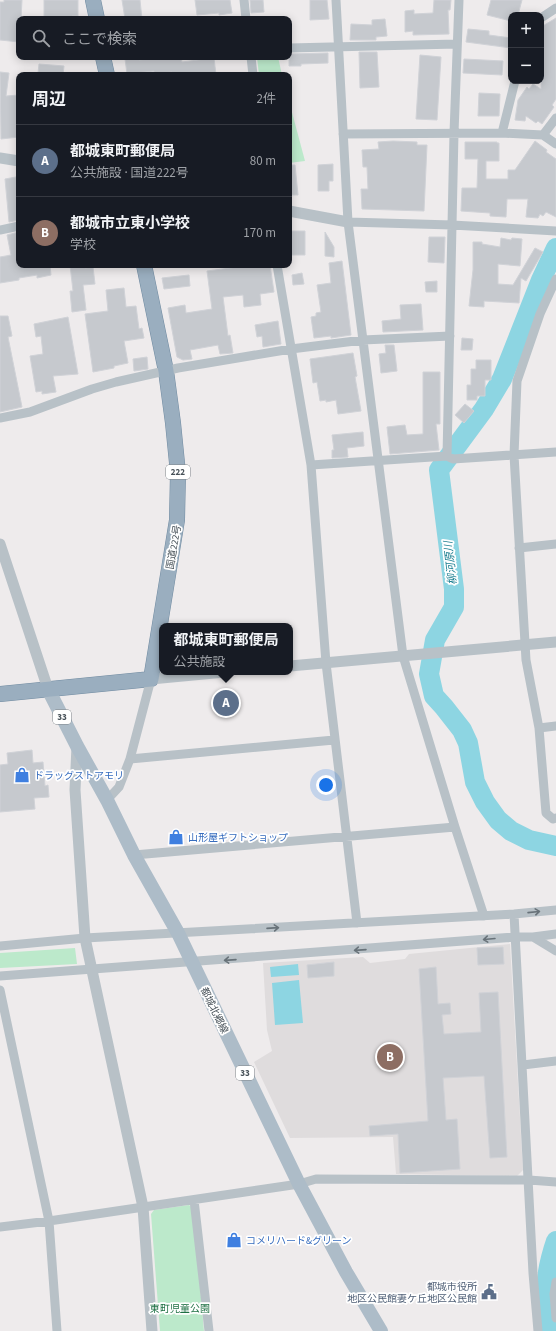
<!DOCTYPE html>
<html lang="ja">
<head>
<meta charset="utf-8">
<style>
  body { margin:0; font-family:"Source Sans 3","Noto Sans JP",sans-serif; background:#20242c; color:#f1f3f6 }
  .controls { position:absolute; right:12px; top:12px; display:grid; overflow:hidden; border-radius:8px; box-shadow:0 2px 10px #0003 }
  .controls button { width:36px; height:36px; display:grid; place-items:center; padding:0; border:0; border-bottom:1px solid #363941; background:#171b24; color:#f1f3f6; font:20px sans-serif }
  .you { position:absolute; left:326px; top:785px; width:14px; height:14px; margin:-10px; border:3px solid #fff; border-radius:50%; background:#1a73e8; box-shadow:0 0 0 6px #1a73e833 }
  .badge { display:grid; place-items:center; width:26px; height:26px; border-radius:50%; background:#1a73e8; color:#fff; font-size:13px; font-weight:700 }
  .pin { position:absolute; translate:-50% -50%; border:2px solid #fff; box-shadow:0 1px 4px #0006 }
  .popup { position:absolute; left:159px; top:623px; width:134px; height:52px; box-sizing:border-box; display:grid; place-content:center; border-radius:8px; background:#171b24; filter:drop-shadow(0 1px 3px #0005); font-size:13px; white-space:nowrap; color:#9ea1a6 }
  .popup b { font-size:15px; color:#f1f3f6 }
  .popup::after { content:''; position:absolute; left:50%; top:100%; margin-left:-8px; border:8px solid transparent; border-top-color:#171b24 }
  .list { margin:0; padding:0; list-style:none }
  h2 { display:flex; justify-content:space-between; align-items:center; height:52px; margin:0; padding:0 16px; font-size:17px }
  h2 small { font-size:13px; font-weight:400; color:#9ea1a6 }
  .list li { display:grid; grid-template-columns:26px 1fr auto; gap:12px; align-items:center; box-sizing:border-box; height:72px; padding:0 16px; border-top:1px solid #363941 }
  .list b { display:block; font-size:15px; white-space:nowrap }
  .list p { margin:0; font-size:13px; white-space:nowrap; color:#9ea1a6 }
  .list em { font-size:13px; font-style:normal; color:#9ea1a6 }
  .icon { flex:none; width:22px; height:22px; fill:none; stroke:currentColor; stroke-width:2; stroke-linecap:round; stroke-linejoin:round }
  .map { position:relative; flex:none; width:556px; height:1331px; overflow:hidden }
  .search { position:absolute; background:#171b24; box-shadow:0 2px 10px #0003; left:16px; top:16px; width:276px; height:44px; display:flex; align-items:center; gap:10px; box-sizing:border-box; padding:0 14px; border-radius:8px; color:#9ea1a6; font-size:15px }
  .panel { position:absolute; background:#171b24; box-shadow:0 2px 10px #0003; left:16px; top:72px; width:276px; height:196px; border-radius:8px }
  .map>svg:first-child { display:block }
</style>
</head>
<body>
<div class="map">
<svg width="556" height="1331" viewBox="0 0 556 1331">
  <rect width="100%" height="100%" fill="#eeebec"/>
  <path fill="#dfdcdd" d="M510 944 523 1170 517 1176 396 1174 393 1137 290 1138 254 1062 272 1051 267 1030 263 963 363 957 370 963 405 959 409 954Z"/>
  <path fill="#bce9cb" d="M257 57H278L282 75H259Z
    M289 101 305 161 289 163Z
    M75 948 77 964 0 968V953Z
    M189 1205 193 1208 204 1331H160L151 1214 154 1210Z"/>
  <path fill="#8dd5e2" d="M298 964 299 975 271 977 270 967Z
    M299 980 303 1023 275 1025 272 983Z"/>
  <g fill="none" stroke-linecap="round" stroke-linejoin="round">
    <path stroke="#8dd5e2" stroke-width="20" d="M556 248 541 280 502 379 484 409 439 470 454 589V607L435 640 429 674 434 696 444 707 462 730 468 743 475 782 485 802 498 820 511 831 529 840 556 846
      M550 1331C542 1301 546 1270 556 1241"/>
  </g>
  <path fill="#c6c9ce" stroke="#d0d2d7" d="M4 0H22L21 19H19V42L0 40V2H4Z
    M44 0H78V16H72V19H44Z
    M122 0H140L142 19H125Z
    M195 0H230L232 13 219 15V13L197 15Z
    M250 0H263L264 12 251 13Z
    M310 0H327L329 19 310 20Z
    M434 0H451L450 10H448L449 34 413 35V31L405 32V11L414 10V14L433 13Z
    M491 0H522L518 15H511V21L487 15Z
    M556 18V99L552 105 554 107 542 124 538 121 536 123 526 116 525 121 515 120 518 100 527 87 529 89 533 84 541 89V27Z
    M385 19 387 36 376 37V40H350L351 24 372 25V20Z
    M468 29 489 31V35L511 38V48L466 42Z
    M359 52H377L379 87 360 88Z
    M328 53V63L301 64V66H289V54Z
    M420 55 441 57 437 120 416 119Z
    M172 57H181L182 62 214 58 216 75H190V73L172 75V72L154 74V71L127 74 125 59 139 58V60Z
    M464 59 503 61 502 75 463 73Z
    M39 64 64 66 63 75H42V73H38Z
    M0 72 9 73 6 96 19 95V137L1 139Z
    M479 93 500 94 499 116H478Z
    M393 141 417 142V145H427L424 211 362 209 361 189H368L367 167H363L362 150 379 149 378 142Z
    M535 141 547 150 546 152 556 159V217L546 212 543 216 540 214 538 218 526 217 528 199H507L506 217 490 216V213L461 211 462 188H477L478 159H465V142H497V143H499V161H486V179H508V170H515Z
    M333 164V181H329V191H318V165Z
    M289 165H295L298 195H290Z
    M16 177 19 199V220L9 222 5 179Z
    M289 231H305V255H289Z
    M19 232V265H50L51 275 37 278V275L19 278V280L0 283V257L11 255 7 235Z
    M325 232 334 247V257L325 256Z
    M429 237H445L444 263 428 262Z
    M501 238 511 240 512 238 522 239 520 266 498 264V284L513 285 535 248 543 252 526 281 521 278 519 303 484 301V307L469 306 473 270V242H482V244L500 247Z
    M342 261 351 335 331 338V336L314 338 311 317 316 316V313L321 312 317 285 331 283 329 263Z
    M70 265H85V268L93 267 95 284 83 285 86 310 72 312 70 291H73Z
    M237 265H270L274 292 260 294 261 305 244 307 243 295 223 297 228 336 230 335 233 353 220 354 218 345 190 350 192 359 183 360 177 357 168 308 185 305 186 313 212 309 207 271 238 267Z
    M302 273 304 284 293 285 292 275Z
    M189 275 190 286 164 289 162 278Z
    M437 281V292H426L425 282Z
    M124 288 126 307 136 306 139 329 142 328 144 338 124 341 128 363 114 366V368L93 372 85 314 108 311 106 290Z
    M421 304 423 330 383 332 382 321 401 319 400 305Z
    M0 316H8L12 336 8 337 22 407 0 412Z
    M68 317 78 374 53 376 56 392 42 394V391L36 392 30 356 43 354 41 336 36 337 34 324Z
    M278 321 281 344 263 347 262 336 257 337 255 325Z
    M462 338 473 339 472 350H461Z
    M385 345H394L397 371 381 373 379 354 386 353Z
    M353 353 357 376 355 377 361 411 338 414 336 400 326 402V400L320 401 317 382 313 383 310 359Z
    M147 357 148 369 134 371 133 359Z
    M476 360H491V380H485V396H477V400H467V385H471V369H476Z
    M423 372H440V424H436L439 450 390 454 387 427 405 425 407 435 423 434Z
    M465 404 474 411 464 423 455 415Z
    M363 432 364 446 347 448 348 457 332 458V450H334L332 435Z
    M32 750 33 763 43 762 45 786 48 785 49 797 34 798 35 809 0 812V765L8 764 7 753Z
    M503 947 504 964 478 965 477 948Z
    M334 962V976L308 978 307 965Z
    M436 967 438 1004 450 1003 451 1014 442 1015 444 1034 481 1032 479 993 498 992 507 1157 490 1158 484 1076 443 1078 446 1120 457 1119 460 1169 400 1173 398 1134 370 1136 369 1126 428 1121 419 969Z"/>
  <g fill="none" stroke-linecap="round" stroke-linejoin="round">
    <defs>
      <path id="trunk" d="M93 0 97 19
        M103 57 107 75
        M0 694 151 679 177 520 178 473 173 423 166 371 144 265"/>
    </defs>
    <use href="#trunk" stroke="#728ca2" stroke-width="16"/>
    <path stroke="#b8c1c7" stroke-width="9" d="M244 0 246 19
      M336 0 348 222 403 656 455 827 484 916
      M541 18 556 8
      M289 48 457 44
      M251 57 253 75
      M502 133 515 81
      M343 134 502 133 543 135 556 144
      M543 135 556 118
      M348 222 452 225 556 231
      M0 230 19 226
      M277 265 311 465 326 663 357 923
      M556 279 540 314 517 381 514 455 526 660 539 728 546 813 553 819 556 818
      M0 418 30 412 92 389 116 382 178 368 291 349 363 340 450 336
      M447 456 454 133 459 0
      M311 465 447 456 453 459 556 452
      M519 548 556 544
      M539 728 556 726
      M130 759 334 740
      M107 800 119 787 130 759 151 679
      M134 855 455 827
      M514 914 533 1273 538 1331
      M533 937 556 951
      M0 946 85 938 514 914 556 910
      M0 976 515 937H533L556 934
      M0 990 49 1221 57 1331
      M523 1065 556 1061
      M194 1200 209 1331
      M0 1227 49 1221 299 1184 316 1179 529 1180 556 1182
      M556 1282 554 1294 556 1318"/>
    <path stroke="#b8c1c7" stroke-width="11" d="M0 158 19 161
      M289 211 348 222
      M0 544 48 689
      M290 666 556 642
      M151 679 225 672
      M77 746 75 790 85 938 143 1207 152 1331"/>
    <path stroke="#adbcc8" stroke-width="14" d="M48 689 77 746 107 800 134 855 178 933 299 1184 346 1272 381 1331"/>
    <use href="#trunk" stroke="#9aaebf" stroke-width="15"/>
  </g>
  <defs><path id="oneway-shaft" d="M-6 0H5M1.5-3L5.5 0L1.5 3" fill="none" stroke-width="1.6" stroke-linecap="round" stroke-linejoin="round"/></defs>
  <g stroke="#687279">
    <use href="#oneway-shaft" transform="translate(534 912) rotate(-6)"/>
    <use href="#oneway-shaft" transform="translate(273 928) rotate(-4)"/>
    <use href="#oneway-shaft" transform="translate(489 939) rotate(175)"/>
    <use href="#oneway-shaft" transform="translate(360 950) rotate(176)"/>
    <use href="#oneway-shaft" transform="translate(230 960) rotate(176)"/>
  </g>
  <defs>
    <symbol id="shop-bare" viewBox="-9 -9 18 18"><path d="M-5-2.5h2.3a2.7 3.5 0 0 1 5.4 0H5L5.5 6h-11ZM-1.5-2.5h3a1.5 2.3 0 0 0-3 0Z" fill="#3f7fe0" stroke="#fff" stroke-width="2.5" paint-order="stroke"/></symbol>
    <symbol id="civic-bare" viewBox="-9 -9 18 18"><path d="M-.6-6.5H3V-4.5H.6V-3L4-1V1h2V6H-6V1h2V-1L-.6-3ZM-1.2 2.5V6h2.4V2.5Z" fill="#5c6f8a" stroke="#fff" stroke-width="2.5" paint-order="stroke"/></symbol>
  </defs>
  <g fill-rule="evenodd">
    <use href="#shop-bare" x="11" y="764" width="22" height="22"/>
    <use href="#shop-bare" x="165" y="826" width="22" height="22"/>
    <use href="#shop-bare" x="223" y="1229" width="22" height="22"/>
    <use href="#civic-bare" x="478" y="1281" width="22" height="22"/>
  </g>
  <g text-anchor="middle" stroke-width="3.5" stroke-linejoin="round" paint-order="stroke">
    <g fill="#fff" stroke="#7e8489" stroke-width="1">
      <rect x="166" y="465" width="24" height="14" rx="3"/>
      <rect x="53" y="710" width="18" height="14" rx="3"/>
      <rect x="236" y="1066" width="18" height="14" rx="3"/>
    </g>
    <g font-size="9" font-weight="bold" fill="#465057">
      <text x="178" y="475">222</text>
      <text x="62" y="720">33</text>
      <text x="245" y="1076">33</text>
    </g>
    <g font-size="10" fill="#465057" stroke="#fff">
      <text transform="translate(173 547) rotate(-80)" y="4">国道222号</text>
      <text transform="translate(215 1010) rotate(64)" y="4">都城北郷線</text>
    </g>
    <g font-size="10" fill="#366cbe" stroke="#fff" text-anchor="start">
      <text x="34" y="779">ドラッグストアモリ</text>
      <text x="188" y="841">山形屋ギフトショップ</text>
      <text x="246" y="1244">コメリハード&amp;グリーン</text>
    </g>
    <g font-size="10" fill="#4e5e75" stroke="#fff" text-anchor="end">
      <text x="477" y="1290">都城市役所<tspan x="477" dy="12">地区公民館妻ケ丘地区公民館</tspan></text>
    </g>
    <g font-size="10" fill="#1e7043" stroke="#fff">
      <text x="180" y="1312">東町児童公園</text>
    </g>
    <g font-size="11" font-style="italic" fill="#197d8f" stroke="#fff">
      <text transform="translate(450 563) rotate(-96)" y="4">柳河原川</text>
    </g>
  </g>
</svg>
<div class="controls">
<button>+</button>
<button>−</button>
</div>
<div class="you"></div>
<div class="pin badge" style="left:226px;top:703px;background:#5c6f8a">A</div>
<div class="popup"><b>都城東町郵便局</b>公共施設</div>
<div class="pin badge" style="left:390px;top:1057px;background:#8d6e63">B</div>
<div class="search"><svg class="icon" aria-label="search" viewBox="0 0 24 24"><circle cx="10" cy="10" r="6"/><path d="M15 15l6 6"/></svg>ここで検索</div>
<section class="panel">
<h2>周辺<small>2件</small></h2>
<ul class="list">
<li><span class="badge" style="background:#5c6f8a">A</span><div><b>都城東町郵便局</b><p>公共施設 · 国道222号</p></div><em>80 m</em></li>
<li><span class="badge" style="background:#8d6e63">B</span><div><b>都城市立東小学校</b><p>学校</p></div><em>170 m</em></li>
</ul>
</section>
</div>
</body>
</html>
